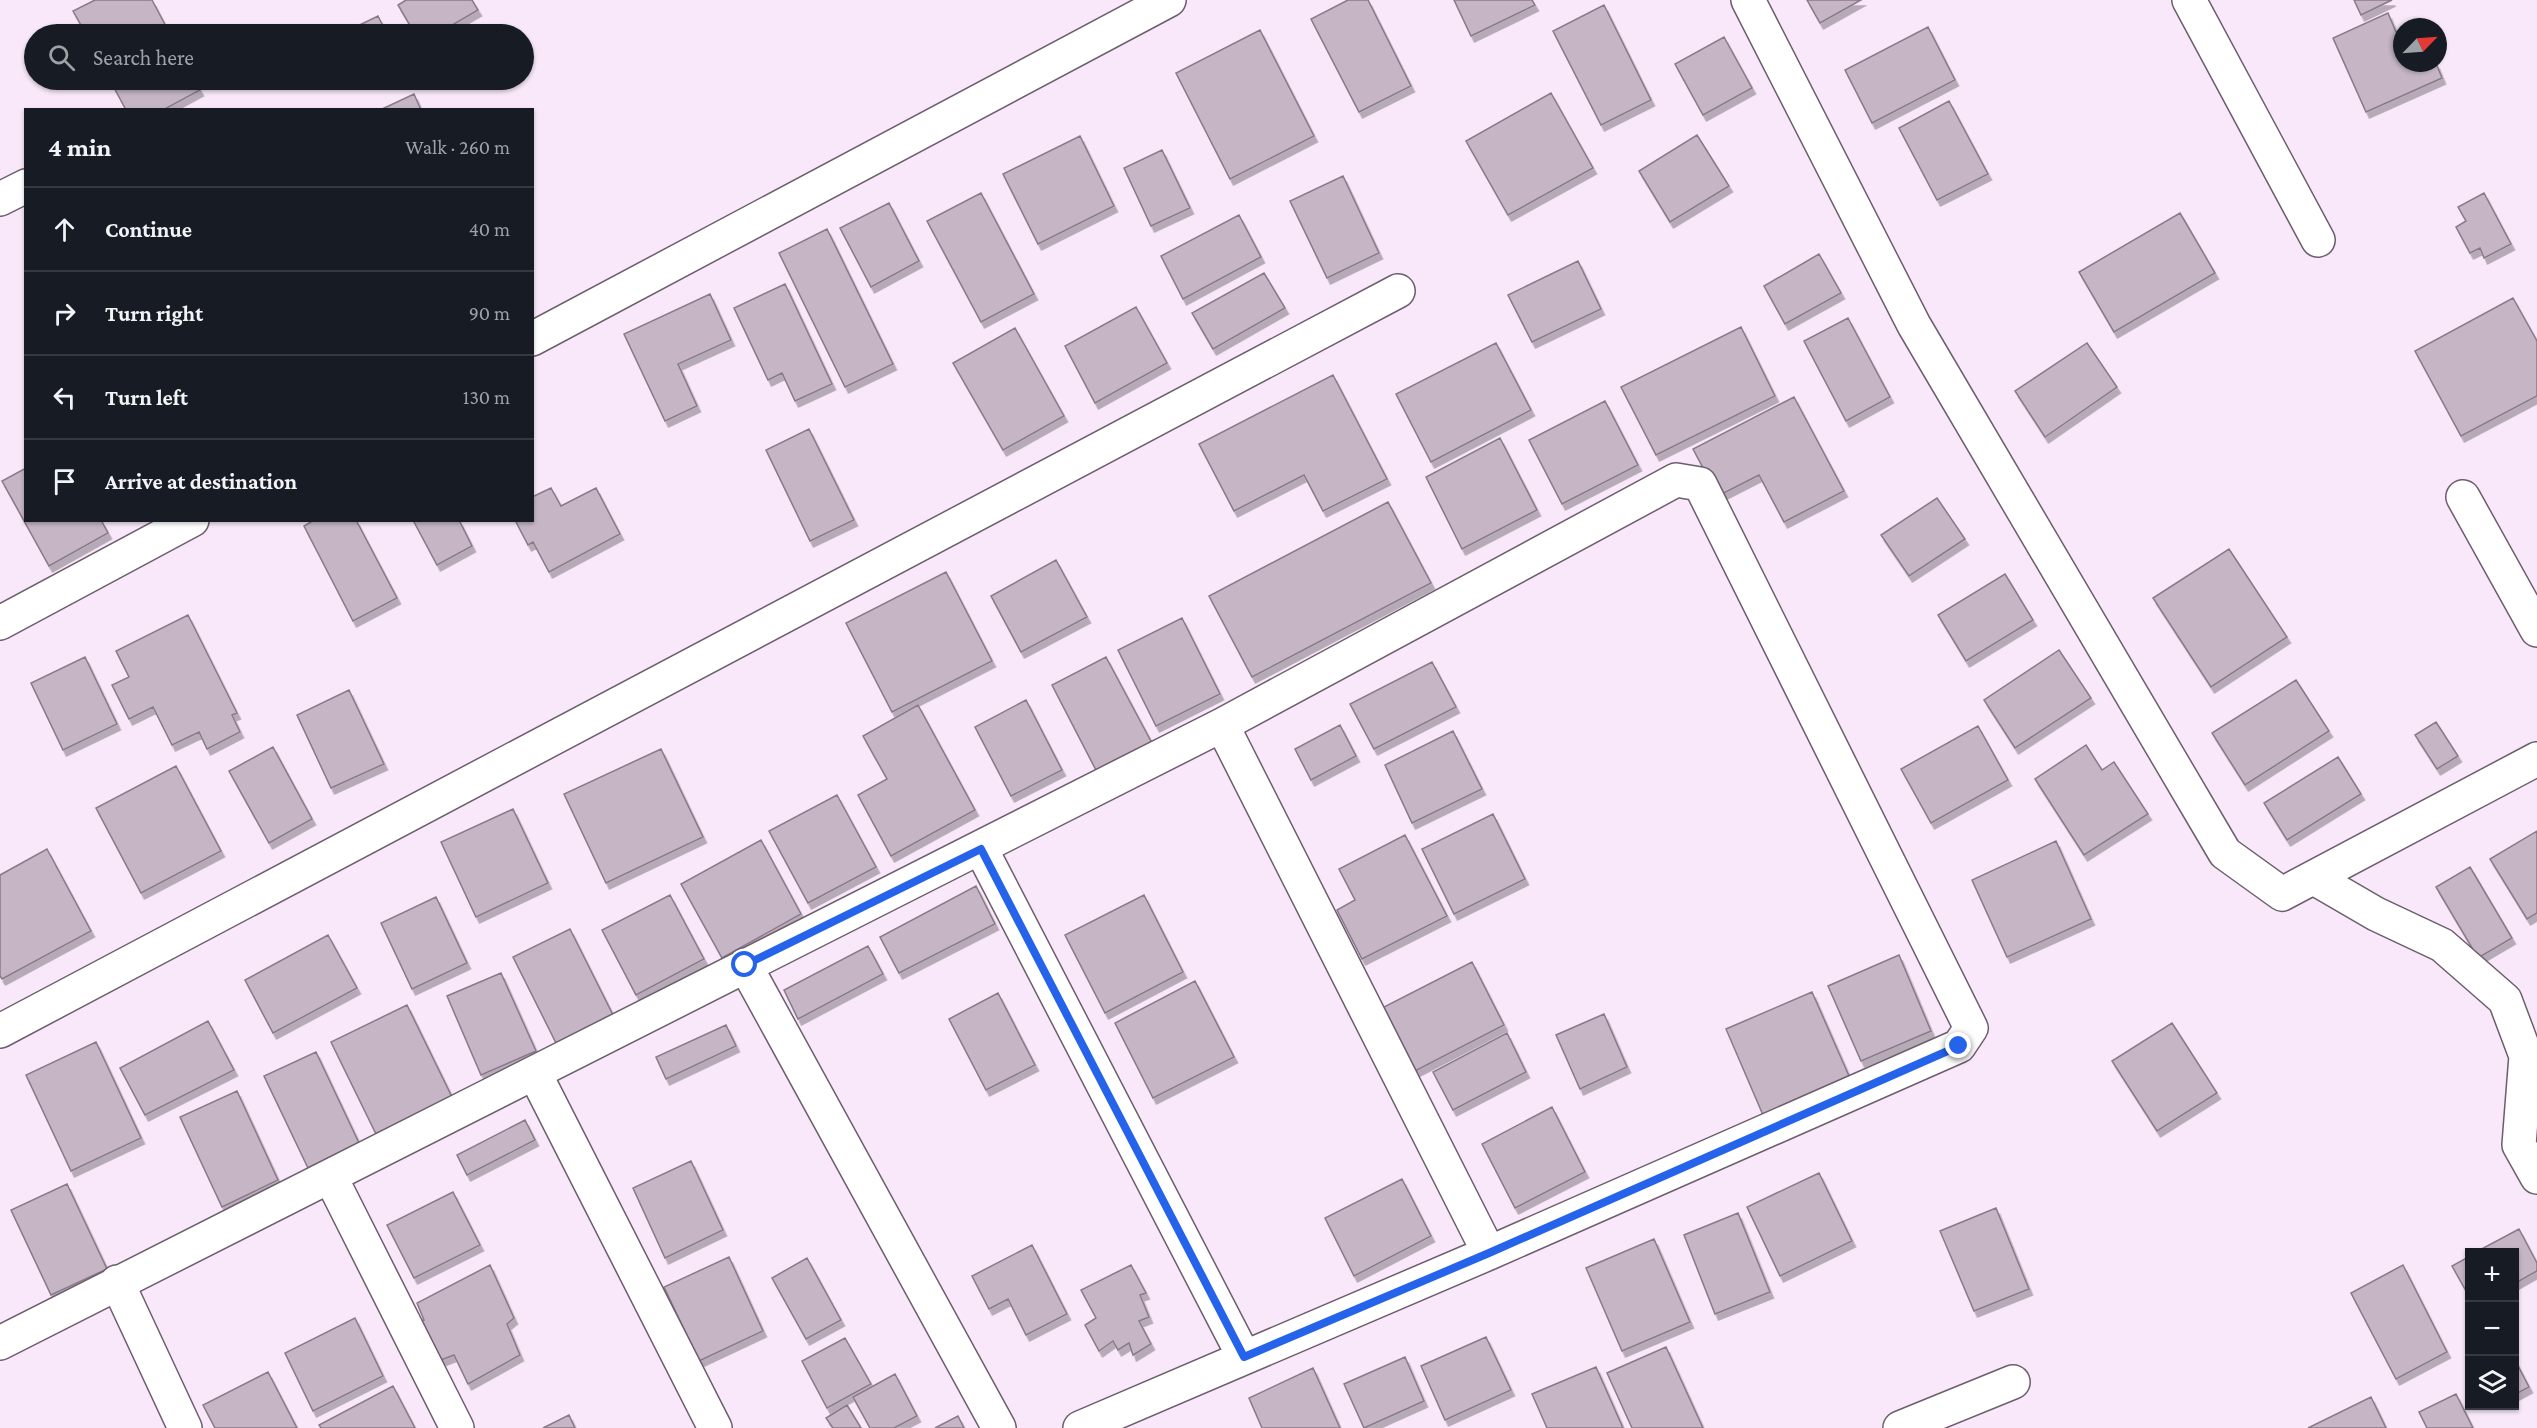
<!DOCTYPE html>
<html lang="en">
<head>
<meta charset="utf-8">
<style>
  body { margin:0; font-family:"Crimson Pro",serif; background:#20242c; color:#f1f3f6 }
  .controls { position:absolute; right:18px; bottom:18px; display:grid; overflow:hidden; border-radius:0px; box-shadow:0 2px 4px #0004 }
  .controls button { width:54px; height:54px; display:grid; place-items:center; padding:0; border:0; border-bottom:2px solid #363941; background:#171b24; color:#f1f3f6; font:30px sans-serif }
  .compass { position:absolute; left:2393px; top:18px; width:54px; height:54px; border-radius:50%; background:#171b24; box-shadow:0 2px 4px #0004; rotate:65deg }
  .stop { position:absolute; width:18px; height:18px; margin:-14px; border:4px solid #2563eb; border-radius:50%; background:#fff }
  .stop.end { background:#2563eb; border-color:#fff; box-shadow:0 2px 6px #0008 }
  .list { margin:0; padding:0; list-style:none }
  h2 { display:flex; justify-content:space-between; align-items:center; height:78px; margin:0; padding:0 24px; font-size:26px }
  h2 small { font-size:20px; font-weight:400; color:#9ea1a6 }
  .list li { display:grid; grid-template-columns:39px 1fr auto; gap:18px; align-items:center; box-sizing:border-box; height:84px; padding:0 24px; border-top:2px solid #363941 }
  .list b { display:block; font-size:22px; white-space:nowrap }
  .list em { font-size:20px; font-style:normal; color:#9ea1a6 }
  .icon { flex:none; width:33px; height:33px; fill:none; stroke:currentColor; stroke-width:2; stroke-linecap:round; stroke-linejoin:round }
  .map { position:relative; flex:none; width:2537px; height:1428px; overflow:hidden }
  .search { position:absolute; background:#171b24; box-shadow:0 2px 4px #0004; left:24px; top:24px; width:510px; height:66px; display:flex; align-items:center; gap:15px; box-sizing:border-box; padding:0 21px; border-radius:33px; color:#9ea1a6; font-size:22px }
  .panel { position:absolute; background:#171b24; box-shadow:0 2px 4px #0004; left:24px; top:108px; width:510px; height:414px; border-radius:0px }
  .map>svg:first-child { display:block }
</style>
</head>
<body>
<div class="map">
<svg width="2537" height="1428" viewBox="0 0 2537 1428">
  <defs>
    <filter id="shadow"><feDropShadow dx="3.5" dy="6" stdDeviation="0" flood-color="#0004"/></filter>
  </defs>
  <rect width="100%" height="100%" fill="#f8e8f9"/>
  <path fill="#c5b5c5" stroke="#897a8a" stroke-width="1.5" filter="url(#shadow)" d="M95 0H152L170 34H86L73 11Z
    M406 0H472L478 10 437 34H415L398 5Z
    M1348 0H1368L1411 86 1359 112 1311 19Z
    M1454 0H1532L1535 5 1471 36Z
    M1807 0H1861L1820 23Z
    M2354 0H2392L2361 15Z
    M1604 5 1651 100 1601 125 1553 31Z
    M2388 13 2396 32 2402 29V63H2436L2442 78 2366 112 2333 38Z
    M378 16 387 34H341Z
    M1928 27 1955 80 1872 123 1845 70Z
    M1260 30 1314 136 1230 179 1176 73Z
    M1724 37 1752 88 1703 115 1675 64Z
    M110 80H194L200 90 163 110H126Z
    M1551 93 1593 168 1508 215 1466 141Z
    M414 94 421 110H380Z
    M1949 101 1988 174 1937 200 1899 128Z
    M1697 135 1729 186 1670 222 1639 171Z
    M1080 136 1114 206 1038 244 1003 174Z
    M1162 150 1190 208 1151 226 1124 168Z
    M1343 176 1379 253 1327 278 1290 201Z
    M981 193 1034 294 981 322 927 221Z
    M2484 193 2511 244 2484 258 2480 248 2470 253 2456 227 2466 221 2458 207Z
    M889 203 919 261 871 287 840 228Z
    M2180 213 2215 273 2114 332 2079 272Z
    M1239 215 1261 257 1183 299 1161 256Z
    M827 229 893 364 845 387 779 253Z
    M1819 254 1841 293 1785 324 1764 286Z
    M1578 261 1601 309 1532 342 1508 295Z
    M1264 273 1285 308 1213 349 1192 313Z
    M785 284 832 384 795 401 782 373 768 380 734 308Z
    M710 294 731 340 678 364 697 406 665 421 624 334Z
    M2513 298 2537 341V396L2461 436 2415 351Z
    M1136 307 1167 363 1095 403 1065 346Z
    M1848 318 1890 397 1846 421 1804 341Z
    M1741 327 1775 396 1656 455 1621 387Z
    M1015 328 1064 416 1003 450 953 363Z
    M1496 343 1531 410 1431 462 1396 394Z
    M2087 343 2117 387 2045 437 2015 391Z
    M1333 375 1387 479 1323 511 1304 475 1234 511 1199 444Z
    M1794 397 1844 491 1784 522 1759 475 1718 496 1693 449Z
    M1605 401 1638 465 1562 504 1529 440Z
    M809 429 854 520 810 541 766 450Z
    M1500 438 1537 510 1462 549 1426 477Z
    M26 468V520H101L108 533 49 566 2 481Z
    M551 488 561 506 596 488 620 534 549 572 533 542 528 545 515 520H532V497Z
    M1937 498 1965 539 1909 576 1881 535Z
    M1388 502 1431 583 1252 677 1209 596Z
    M314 520H356L397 598 353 621 304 526Z
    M413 520H459L472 546 437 565Z
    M2229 549 2287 637 2211 687 2153 598Z
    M1056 560 1087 617 1021 652 991 596Z
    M946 572 992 661 892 712 846 623Z
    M2005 574 2033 620 1966 661 1938 615Z
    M188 615 237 713 232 715 240 732 207 749 199 732 172 745 153 707 129 719 112 685 129 677 116 651Z
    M1182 618 1220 694 1156 726 1118 650Z
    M2059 650 2091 698 2015 748 1984 700Z
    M85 657 117 724 63 750 31 683Z
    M1106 657 1153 745 1098 774 1052 685Z
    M1432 662 1456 707 1374 749 1350 704Z
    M2296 680 2329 731 2245 785 2212 733Z
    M349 690 384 764 331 788 297 715Z
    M1026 700 1062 770 1011 796 975 727Z
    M918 705 975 810 891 856 858 795 887 779 863 736Z
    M2436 722 2458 756 2437 769 2415 735Z
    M1340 725 1356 756 1311 780 1295 749Z
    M1978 726 2008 780 1931 823 1901 769Z
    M1453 731 1482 789 1412 823 1385 765Z
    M2086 745 2102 770 2114 762 2148 814 2084 855 2035 779Z
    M273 747 312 819 269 843 229 771Z
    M661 749 703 837 606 883 564 794Z
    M2338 757 2361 794 2287 840 2264 803Z
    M176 766 221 851 141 893 96 808Z
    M837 795 876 867 808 903 769 831Z
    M513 809 548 883 476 917 441 842Z
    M1493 814 1525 879 1454 914 1422 849Z
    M2537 831V913L2527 919 2490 859Z
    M1405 835 1447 916 1362 959 1337 910 1355 900 1339 869Z
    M761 840 801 914 722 958 681 884Z
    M2056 841 2091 919 2007 957 1972 880Z
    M47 849 91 931 2 979 0 976V875Z
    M2470 867 2512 938 2478 958 2436 887Z
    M976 886 995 924 899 973 880 937Z
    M670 895 704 959 636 995 602 930Z
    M1144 895 1183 972 1105 1013 1065 935Z
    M436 897 467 963 412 989 381 923Z
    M570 929 613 1015 556 1043 513 957Z
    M328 935 357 988 273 1033 245 980Z
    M868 946 883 974 798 1019 784 990Z
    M1899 955 1931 1031 1861 1061 1828 986Z
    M1472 962 1504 1025 1415 1071 1382 1008Z
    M501 973 536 1051 481 1075 447 996Z
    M1195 981 1234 1057 1153 1098 1115 1023Z
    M1812 992 1853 1085 1766 1122 1726 1029Z
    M998 993 1035 1065 986 1090 949 1019Z
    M407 1005 452 1097 376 1134 331 1042Z
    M1604 1014 1627 1067 1580 1089 1556 1035Z
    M208 1021 234 1070 145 1115 120 1068Z
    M2172 1023 2217 1093 2157 1131 2112 1061Z
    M726 1025 736 1046 666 1079 656 1057Z
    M1507 1033 1526 1072 1453 1110 1433 1072Z
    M96 1042 141 1138 71 1171 26 1075Z
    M316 1052 359 1143 308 1168 264 1076Z
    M237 1091 278 1180 222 1207 180 1117Z
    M1552 1107 1585 1172 1515 1208 1482 1144Z
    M525 1120 535 1140 467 1175 457 1155Z
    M691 1161 723 1230 665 1258 633 1188Z
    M1819 1173 1852 1241 1780 1276 1747 1207Z
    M1402 1179 1431 1236 1354 1276 1325 1218Z
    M67 1184 107 1269 51 1295 11 1210Z
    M453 1192 480 1245 414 1278 387 1225Z
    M1996 1208 2029 1289 1974 1311 1940 1231Z
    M1738 1213 1770 1292 1715 1314 1684 1235Z
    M2519 1229 2537 1263V1271L2514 1284V1252H2476Z
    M1654 1239 1690 1322 1622 1351 1586 1268Z
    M1032 1245 1067 1314 1026 1335 1008 1299 989 1309 972 1276Z
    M2470 1256V1298L2452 1266Z
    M729 1257 763 1331 699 1361 664 1287Z
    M807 1258 841 1320 806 1339 772 1278Z
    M490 1265 514 1318 507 1324 520 1355 468 1384 454 1355 433 1363 413 1323 424 1320 417 1303Z
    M1131 1265 1146 1293 1140 1295 1149 1317 1139 1321 1151 1344 1133 1355 1129 1343 1118 1350 1113 1341 1099 1351 1085 1325 1096 1318 1081 1290Z
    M2403 1265 2447 1352 2396 1379 2351 1293Z
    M355 1318 383 1376 313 1411 285 1353Z
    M1486 1337 1511 1390 1445 1420 1421 1366Z
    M845 1338 871 1384 827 1408 802 1361Z
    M1666 1347 1703 1428H1632L1607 1373Z
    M1405 1357 1424 1401 1364 1428 1344 1384Z
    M2514 1358 2529 1387 2514 1395Z
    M1596 1367 1623 1428H1547L1532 1394Z
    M1313 1368 1340 1428H1262L1249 1398Z
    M268 1372 297 1428H215L203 1405Z
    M895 1374 917 1416 894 1428H870L853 1397Z
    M393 1386 415 1428H321L319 1425Z
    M2456 1394 2473 1428H2427L2419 1412Z
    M2371 1397 2386 1428H2308Z
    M847 1405 861 1428H833L826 1418Z
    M569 1415 575 1428H543Z
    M958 1416 964 1428H935Z"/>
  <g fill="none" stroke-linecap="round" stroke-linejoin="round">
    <defs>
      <path id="minor" d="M1748 0 1914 325 2225 853 2282 894 2537 759
        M2189 0 2318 240
        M0 199 26 186
        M532 339 1169 0
        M2463 497 2537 630
        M0 623 192 520
        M1222 725 1489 1253
        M981 849 1244 1357
        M2314 878 2376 914 2442 945 2505 1000 2526 1056 2519 1145 2537 1177
        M745 965 999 1428
        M0 1031 1398 291
        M535 1074 715 1428
        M330 1176 457 1428
        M117 1282 185 1428
        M0 1343 1222 725 1676 480 1700 484 1971 1028 1959 1046 1489 1253 1080 1428
        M1900 1428 2013 1382"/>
    </defs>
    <use href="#minor" stroke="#6c5e6d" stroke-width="36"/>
    <use href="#minor" stroke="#fff" stroke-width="33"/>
  </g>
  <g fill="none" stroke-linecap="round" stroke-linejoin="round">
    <path stroke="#2563eb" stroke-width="8" d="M745 965 981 849 1244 1357 1489 1253 1959 1046"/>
  </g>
</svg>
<div class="controls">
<button>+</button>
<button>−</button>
<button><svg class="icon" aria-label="layers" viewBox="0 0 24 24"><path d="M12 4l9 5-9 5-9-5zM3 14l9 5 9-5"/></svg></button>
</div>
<svg class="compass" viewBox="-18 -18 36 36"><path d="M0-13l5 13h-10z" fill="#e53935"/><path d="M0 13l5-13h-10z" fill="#9ea1a6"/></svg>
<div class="stop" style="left:745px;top:965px"></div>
<div class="stop end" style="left:1959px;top:1046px"></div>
<div class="search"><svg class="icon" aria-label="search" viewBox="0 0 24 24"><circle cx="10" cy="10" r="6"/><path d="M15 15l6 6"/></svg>Search here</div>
<section class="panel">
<h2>4 min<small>Walk · 260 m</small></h2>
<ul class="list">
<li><svg class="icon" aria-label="ahead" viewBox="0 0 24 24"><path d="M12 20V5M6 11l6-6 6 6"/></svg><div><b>Continue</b></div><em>40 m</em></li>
<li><svg class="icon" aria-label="right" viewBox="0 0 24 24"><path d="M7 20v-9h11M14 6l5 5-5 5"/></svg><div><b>Turn right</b></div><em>90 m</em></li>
<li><svg class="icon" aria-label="left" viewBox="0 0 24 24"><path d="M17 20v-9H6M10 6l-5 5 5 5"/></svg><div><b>Turn left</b></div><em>130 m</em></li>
<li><svg class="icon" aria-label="arrive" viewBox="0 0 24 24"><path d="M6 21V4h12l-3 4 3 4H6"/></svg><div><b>Arrive at destination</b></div></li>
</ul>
</section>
</div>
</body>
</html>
